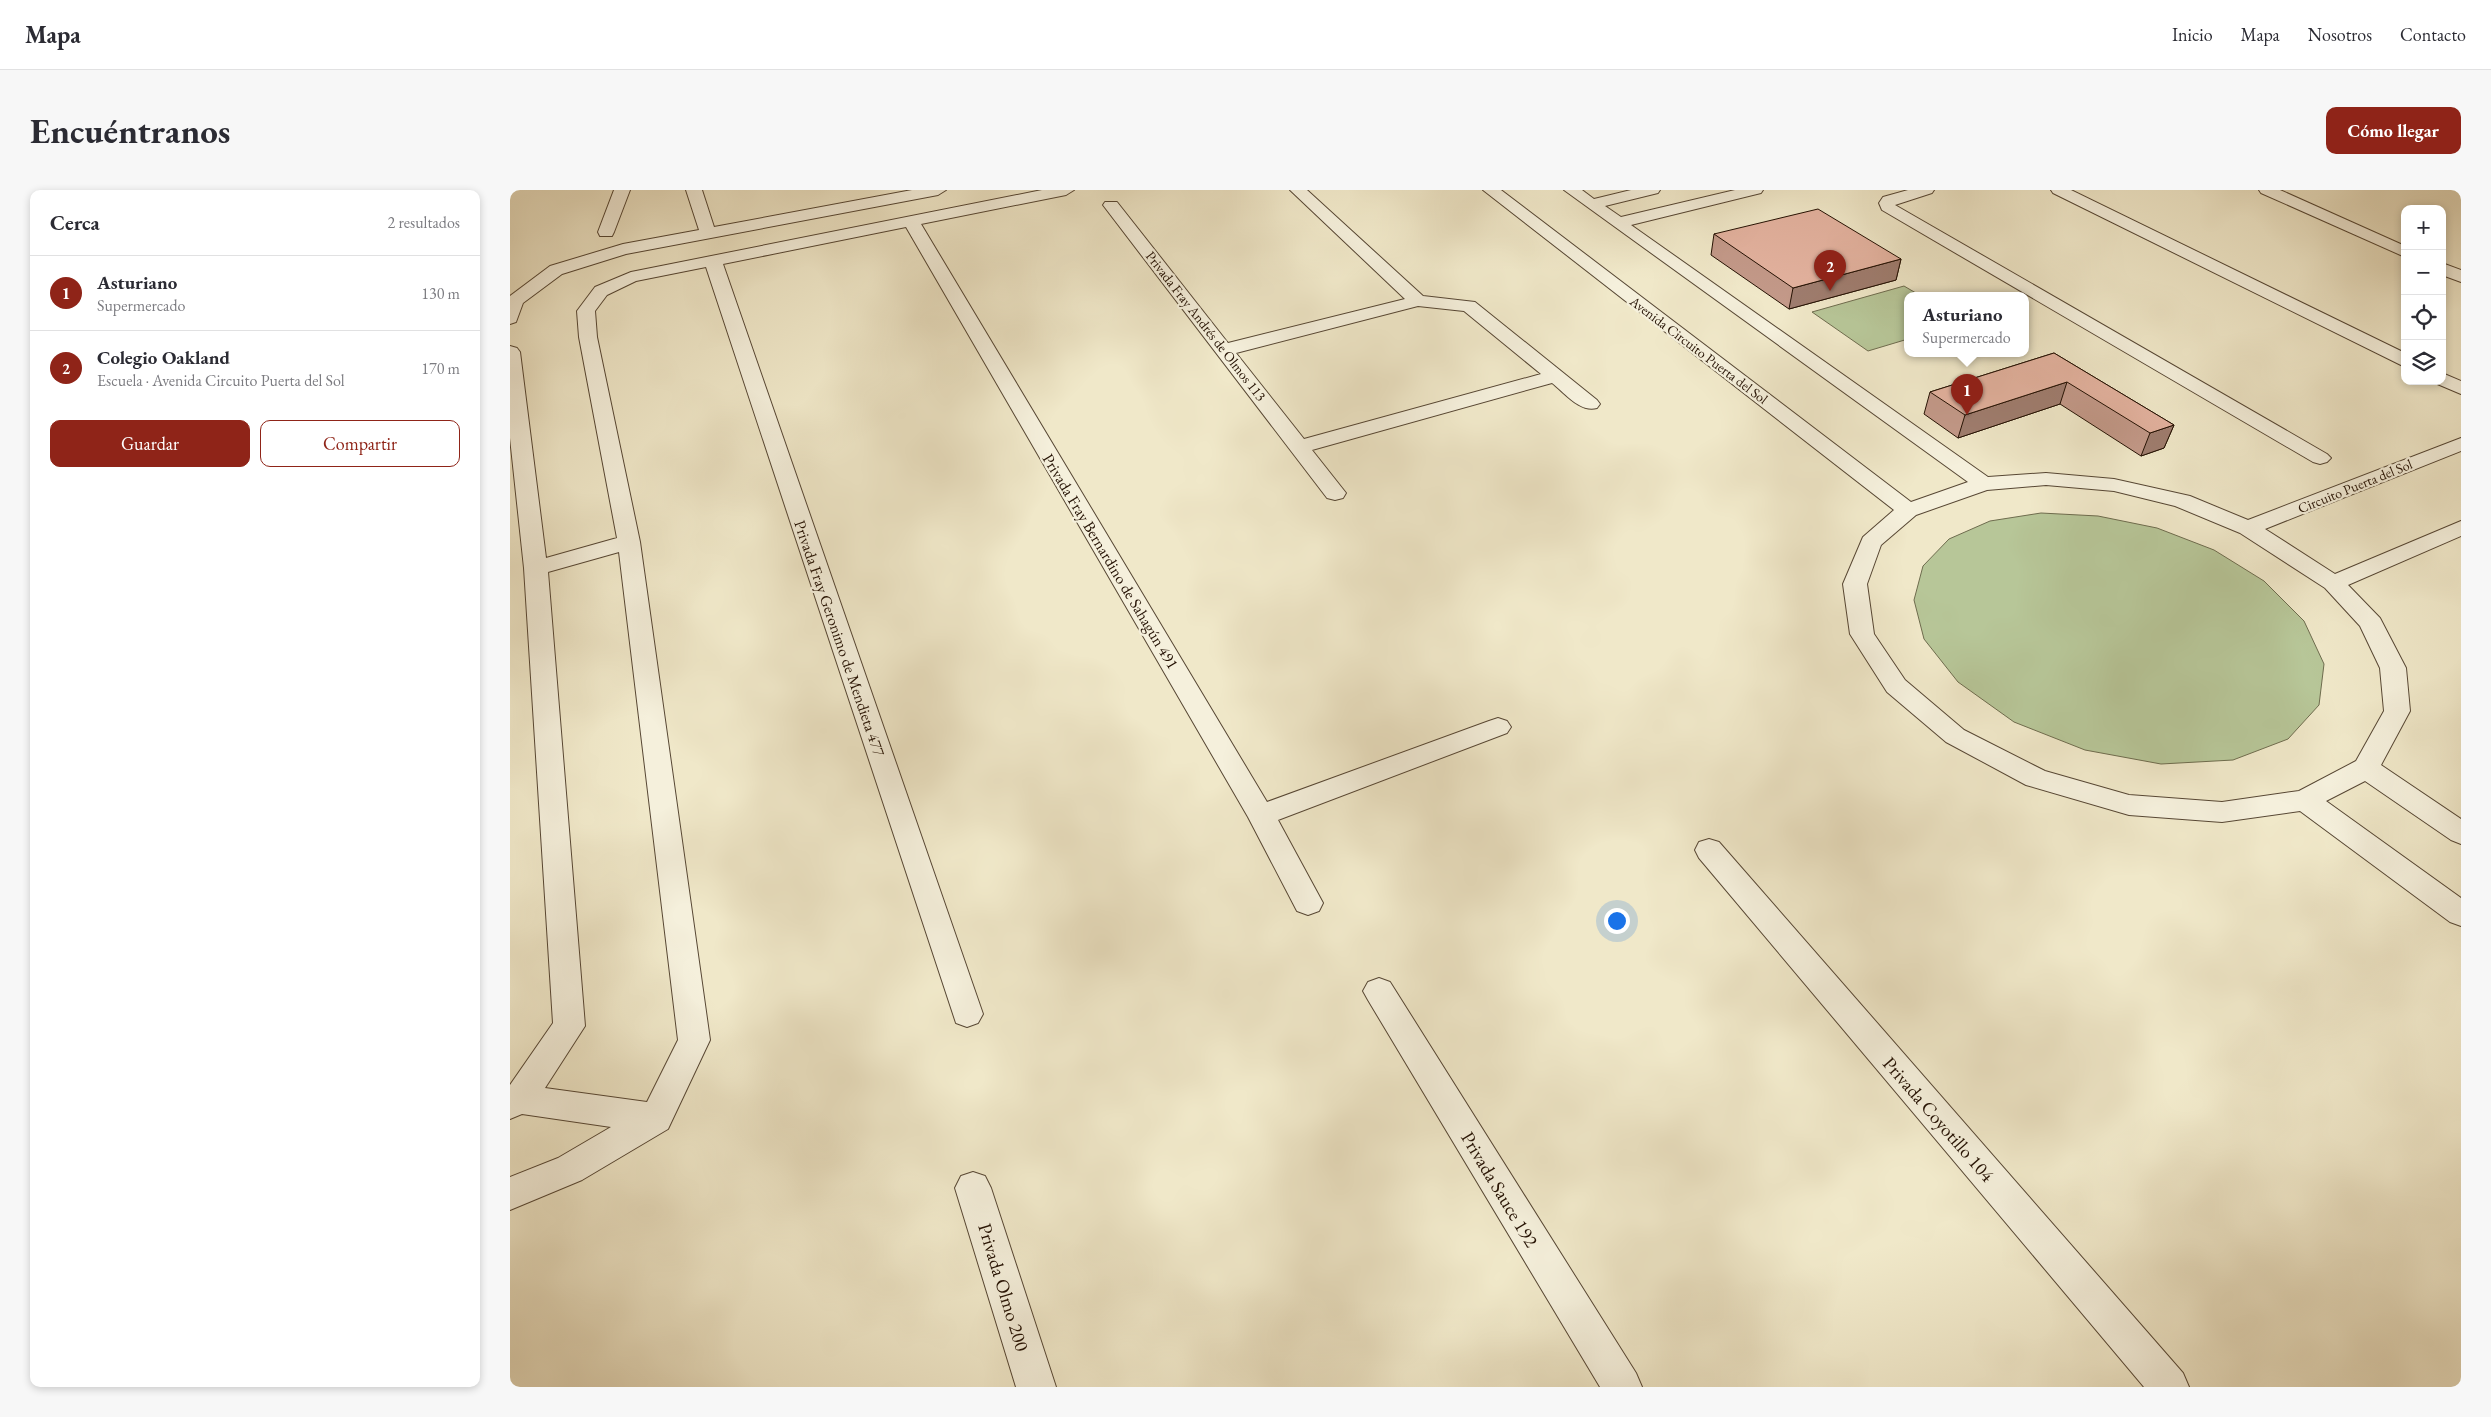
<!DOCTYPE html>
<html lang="es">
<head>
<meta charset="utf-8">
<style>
  body { margin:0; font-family:"EB Garamond",serif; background:#f7f7f7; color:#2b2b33 }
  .controls { position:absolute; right:15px; top:15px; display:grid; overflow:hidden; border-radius:10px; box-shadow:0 2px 8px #0003 }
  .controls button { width:45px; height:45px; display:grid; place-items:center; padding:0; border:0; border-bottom:1px solid #e1e1e2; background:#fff; color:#2b2b33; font:25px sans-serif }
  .you { position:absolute; left:1106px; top:730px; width:18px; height:18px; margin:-12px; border:4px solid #fff; border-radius:50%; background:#1a73e8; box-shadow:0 0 0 8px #1a73e833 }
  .badge { display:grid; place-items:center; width:32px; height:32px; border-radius:50%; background:#8f2418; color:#fff; font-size:16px; font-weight:700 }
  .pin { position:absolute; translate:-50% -41px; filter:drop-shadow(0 1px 2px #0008) }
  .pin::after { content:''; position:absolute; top:26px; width:18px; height:15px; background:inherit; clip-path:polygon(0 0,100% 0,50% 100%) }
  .popup { position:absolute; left:1394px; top:102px; width:125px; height:65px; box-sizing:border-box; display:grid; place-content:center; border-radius:10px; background:#fff; filter:drop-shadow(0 1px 4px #0005); font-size:16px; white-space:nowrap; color:#7c7c81 }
  .popup b { font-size:19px; color:#2b2b33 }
  .popup::after { content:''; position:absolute; left:50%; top:100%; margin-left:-10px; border:10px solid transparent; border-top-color:#fff }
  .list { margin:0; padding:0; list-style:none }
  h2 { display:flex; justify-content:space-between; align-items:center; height:65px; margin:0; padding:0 20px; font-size:21px }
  h2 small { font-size:16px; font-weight:400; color:#7c7c81 }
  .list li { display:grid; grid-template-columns:32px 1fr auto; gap:15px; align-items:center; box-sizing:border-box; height:75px; padding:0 20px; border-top:1px solid #e1e1e2 }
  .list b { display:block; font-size:19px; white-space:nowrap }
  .list p { margin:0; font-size:16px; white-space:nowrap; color:#7c7c81 }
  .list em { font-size:16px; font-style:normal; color:#7c7c81 }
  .actions { display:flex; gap:10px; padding:15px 20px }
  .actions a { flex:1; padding:11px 0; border:1px solid #8f2418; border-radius:10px; text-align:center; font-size:18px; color:#8f2418 }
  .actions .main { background:#8f2418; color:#fff }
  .icon { flex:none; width:28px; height:28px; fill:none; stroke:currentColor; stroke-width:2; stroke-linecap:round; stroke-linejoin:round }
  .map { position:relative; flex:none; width:1951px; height:1197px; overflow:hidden; border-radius:10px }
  header { display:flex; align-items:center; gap:30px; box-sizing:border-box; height:70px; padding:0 25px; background:#fff; border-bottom:1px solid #e1e1e2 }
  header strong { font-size:24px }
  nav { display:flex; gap:28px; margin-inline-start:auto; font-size:18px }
  .intro { display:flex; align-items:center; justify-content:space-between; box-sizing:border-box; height:120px; padding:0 30px }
  h1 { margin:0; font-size:35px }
  .button { padding:12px 22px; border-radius:10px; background:#8f2418; color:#fff; font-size:18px; font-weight:700 }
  main { display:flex; gap:30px; padding:0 30px }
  aside { flex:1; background:#fff; border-radius:10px; box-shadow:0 2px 8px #0003 }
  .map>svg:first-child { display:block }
</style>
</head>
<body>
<header>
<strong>Mapa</strong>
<nav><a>Inicio</a><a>Mapa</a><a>Nosotros</a><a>Contacto</a></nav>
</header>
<div class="intro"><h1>Encuéntranos</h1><a class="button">Cómo llegar</a></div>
<main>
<aside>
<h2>Cerca<small>2 resultados</small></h2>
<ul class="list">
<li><span class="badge">1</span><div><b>Asturiano</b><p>Supermercado</p></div><em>130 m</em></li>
<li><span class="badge">2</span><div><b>Colegio Oakland</b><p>Escuela · Avenida Circuito Puerta del Sol</p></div><em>170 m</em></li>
</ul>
<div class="actions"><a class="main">Guardar</a><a>Compartir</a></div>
</aside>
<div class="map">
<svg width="1951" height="1197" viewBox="0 0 1951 1197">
  <rect width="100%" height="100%" fill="#f0e8c9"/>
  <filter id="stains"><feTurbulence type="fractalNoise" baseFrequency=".004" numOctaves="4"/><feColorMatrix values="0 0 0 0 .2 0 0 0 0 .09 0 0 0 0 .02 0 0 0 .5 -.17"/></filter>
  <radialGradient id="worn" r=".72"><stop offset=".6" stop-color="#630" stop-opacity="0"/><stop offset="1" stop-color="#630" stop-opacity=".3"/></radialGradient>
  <path fill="#b7c698" stroke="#6e6c4e" d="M1394 96 1411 106H1398V149L1358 161 1302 122Z
    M1531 323 1588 326 1647 338 1704 360 1754 391 1794 431 1814 474 1809 515 1778 549 1723 570 1651 574 1575 560 1504 532 1448 492 1414 449 1404 410 1413 376 1439 349 1480 331Z"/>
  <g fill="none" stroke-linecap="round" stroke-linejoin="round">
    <defs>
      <path id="minor" d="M104 0H120L104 42 102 46H90L88 42Z
        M176 0H192L204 37 402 0H436L428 5 116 64 52 84 13 113 6 132 0 134V106L40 76 113 54 189 40Z
        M532 0H564L556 5 411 34 757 612 979 531 988 528 997 531 1001 537 997 543 768 630 813 713 809 721 798 725 787 721 738 627 396 37 213 74 473 824 468 833 457 837 446 833 196 77 126 91 97 105 85 121 87 147 130 352 200 850 158 939 72 990 0 1020V987L48 968 101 937 12 924 0 929V895L43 833 14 378 0 248V156L7 158 10 162 36 368 107 348 69 147 67 121 85 97 121 82ZM109 362 168 850 137 912 35 898 75 836 38 382Z
        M780 0H797L913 106 965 112 1087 210 1090 214 1087 218C1070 223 1055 203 1042 193L802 260 836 303 833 308 825 310 817 308 593 15 595 12H607L718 153 895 109ZM908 116 954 121 1031 184 794 249 726 163Z
        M973 0H991L1401 312 1458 292 1054 0H1072L1084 9 1121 0H1150L1148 3 1095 16 1111 27 1225 0H1253L1251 3 1121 35 1478 287 1536 283 1604 289 1680 306 1738 330 1951 248V261L1755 339 1825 384 1951 331V346L1838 395 1870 428 1896 478 1900 521 1871 575 1951 629V654L1941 650 1855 591 1816 611 1951 708V736L1940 732 1790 621 1712 632 1619 625 1516 595 1436 552 1377 502 1340 444 1333 394 1353 347 1384 320ZM1536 295 1604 301 1665 316 1730 343 1815 398 1850 436 1870 478 1874 521 1846 571 1789 601 1712 612 1619 605 1535 581 1454 540 1395 490 1364 444 1357 394 1371 355 1406 325 1477 300Z
        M1398 0H1424L1422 3 1385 15 1817 264 1821 268 1817 272 1810 274 1803 272 1372 20 1369 13 1373 7Z
        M1541 0H1561L1895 163V177L1543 3Z
        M1749 0H1770L1895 56V67L1751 3Z
        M1932 73 1951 80V92L1932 85Z
        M1932 183 1951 191V204L1925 193 1924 191H1932Z
        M1199 649 1209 652 1673 1183 1679 1197H1634L1189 668 1185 660 1189 652Z
        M869 788 880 792 1126 1183 1132 1197H1090L858 810 853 801 858 792Z
        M463 982 475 986 481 998 546 1197H506L445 998 451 986Z"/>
    </defs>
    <use href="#minor" stroke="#574734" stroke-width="2"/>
    <use href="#minor" fill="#f5f0dc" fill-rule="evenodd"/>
  </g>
  <path fill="#c39989" stroke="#241103" d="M1204 44 1391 69 1386 90 1279 119 1201 65Z
    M1544 163 1664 235 1654 258 1631 266 1550 214 1448 248 1414 224 1420 202Z"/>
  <path fill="#9f7d6f" stroke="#241103" d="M1391 69 1386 90 1279 119 1283 98Z
    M1557 192 1550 214 1448 248 1455 225Z
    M1664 235 1654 258 1631 266 1640 243Z"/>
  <path fill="#e3b29f" stroke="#241103" d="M1308 19 1391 69 1283 98 1204 44Z
    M1544 163 1664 235 1640 243 1557 192 1455 225 1420 202Z"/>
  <g text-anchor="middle" stroke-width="4.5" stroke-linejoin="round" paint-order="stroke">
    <g font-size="14" fill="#241103" stroke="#f5f0dc">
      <text transform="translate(696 136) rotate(52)" y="5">Privada Fray Andrés de Olmos 113</text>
      <text transform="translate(1189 160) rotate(37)" y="5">Avenida Circuito Puerta del Sol</text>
      <text transform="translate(1845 296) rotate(-22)" y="5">Circuito Puerta del Sol</text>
    </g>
    <g font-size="16" fill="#241103" stroke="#f5f0dc">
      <text transform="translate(601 371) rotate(59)" y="6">Privada Fray Bernardino de Sahagún 491</text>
      <text transform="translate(330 448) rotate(71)" y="6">Privada Fray Geronimo de Mendieta 477</text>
    </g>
    <g font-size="19" fill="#241103" stroke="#f5f0dc">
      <text transform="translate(1429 929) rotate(49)" y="7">Privada Coyotillo 104</text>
      <text transform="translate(990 999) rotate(59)" y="7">Privada Sauce 192</text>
      <text transform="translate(494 1097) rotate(73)" y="7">Privada Olmo 200</text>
    </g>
  </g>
  <rect width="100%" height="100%" filter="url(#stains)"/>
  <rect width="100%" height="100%" fill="url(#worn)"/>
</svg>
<div class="controls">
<button>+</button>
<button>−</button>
<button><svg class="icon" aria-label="locate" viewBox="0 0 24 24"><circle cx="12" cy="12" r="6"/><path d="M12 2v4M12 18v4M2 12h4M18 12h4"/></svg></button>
<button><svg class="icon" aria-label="layers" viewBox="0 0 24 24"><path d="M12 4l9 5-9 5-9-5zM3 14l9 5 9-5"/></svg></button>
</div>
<div class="you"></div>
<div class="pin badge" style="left:1457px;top:225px">1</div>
<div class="popup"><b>Asturiano</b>Supermercado</div>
<div class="pin badge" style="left:1320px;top:101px">2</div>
</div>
</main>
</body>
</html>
